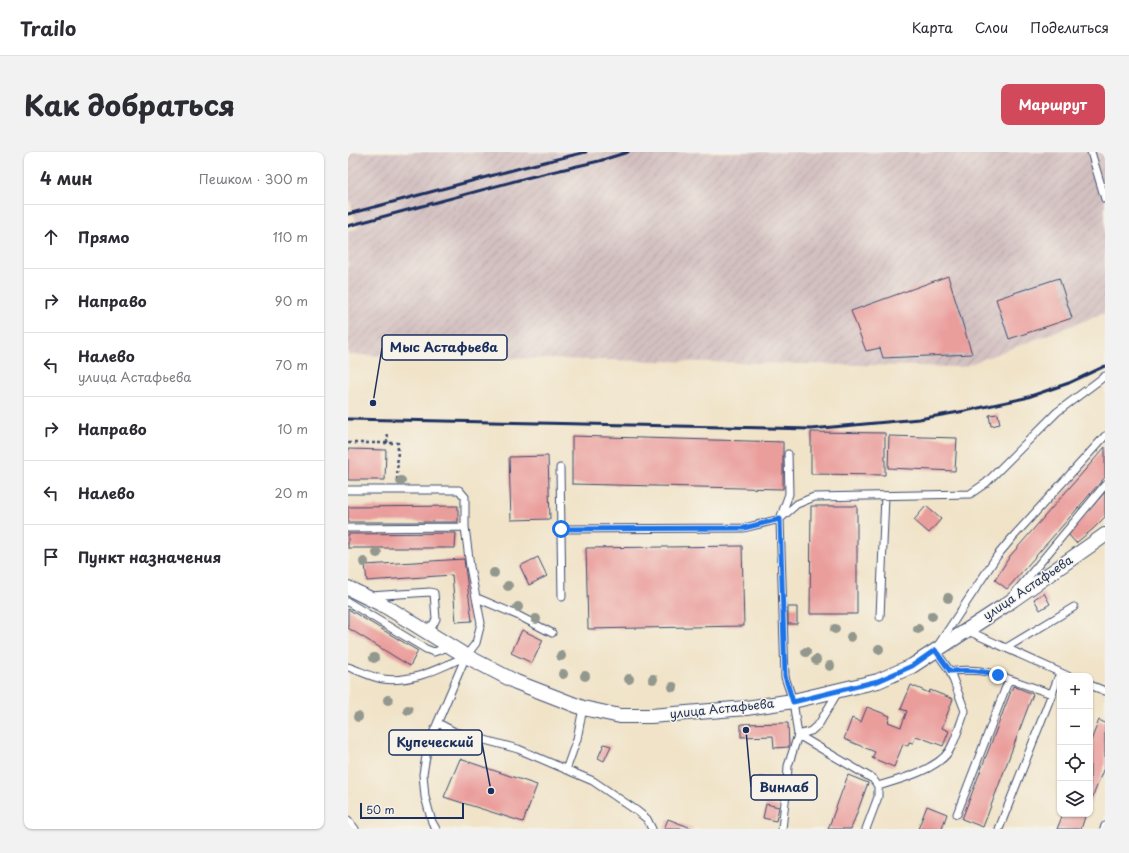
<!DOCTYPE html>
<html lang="ru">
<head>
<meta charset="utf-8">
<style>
  body { margin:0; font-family:"Playpen Sans",sans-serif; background:#f2f2f3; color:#2b2b33 }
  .controls { position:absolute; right:12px; bottom:12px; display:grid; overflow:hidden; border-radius:8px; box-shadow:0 1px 3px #0004 }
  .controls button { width:36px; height:36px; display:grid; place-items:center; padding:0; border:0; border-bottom:1px solid #e1e1e2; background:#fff; color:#2b2b33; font:20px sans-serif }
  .scale { position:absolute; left:12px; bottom:10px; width:104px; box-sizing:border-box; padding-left:4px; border:2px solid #1b2f5e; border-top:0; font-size:11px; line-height:14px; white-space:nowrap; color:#1b2f5e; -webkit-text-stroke:3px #f7f3e8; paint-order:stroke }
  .stop { position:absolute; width:12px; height:12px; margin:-9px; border:3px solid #1a73e8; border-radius:50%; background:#fff }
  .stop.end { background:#1a73e8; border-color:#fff; box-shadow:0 1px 4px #0008 }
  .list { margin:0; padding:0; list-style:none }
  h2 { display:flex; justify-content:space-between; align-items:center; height:52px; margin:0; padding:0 16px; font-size:17px }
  h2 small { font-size:13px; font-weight:400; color:#7c7c81 }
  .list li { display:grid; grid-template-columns:26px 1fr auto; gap:12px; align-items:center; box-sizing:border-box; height:64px; padding:0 16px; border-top:1px solid #e1e1e2 }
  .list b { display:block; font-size:15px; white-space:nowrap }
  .list p { margin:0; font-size:13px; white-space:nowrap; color:#7c7c81 }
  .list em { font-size:13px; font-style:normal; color:#7c7c81 }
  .icon { flex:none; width:22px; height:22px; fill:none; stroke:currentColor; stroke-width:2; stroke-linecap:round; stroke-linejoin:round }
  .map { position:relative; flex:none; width:757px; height:677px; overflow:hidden; border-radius:8px }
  header { display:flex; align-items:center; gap:24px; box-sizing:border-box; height:56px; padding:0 20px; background:#fff; border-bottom:1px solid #e1e1e2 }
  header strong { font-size:19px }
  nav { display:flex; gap:22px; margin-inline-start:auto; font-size:14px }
  .intro { display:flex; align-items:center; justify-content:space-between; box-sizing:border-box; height:96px; padding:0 24px }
  h1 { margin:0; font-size:28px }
  .button { padding:10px 18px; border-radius:8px; background:#d1495b; color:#fff; font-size:14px; font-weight:700 }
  main { display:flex; gap:24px; padding:0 24px }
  aside { flex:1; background:#fff; border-radius:8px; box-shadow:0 1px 3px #0004 }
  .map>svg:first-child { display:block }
</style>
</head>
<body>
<header>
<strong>Trailo</strong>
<nav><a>Карта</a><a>Слои</a><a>Поделиться</a></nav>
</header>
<div class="intro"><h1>Как добраться</h1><a class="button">Маршрут</a></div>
<main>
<aside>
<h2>4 мин<small>Пешком · 300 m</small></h2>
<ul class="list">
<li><svg class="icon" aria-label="ahead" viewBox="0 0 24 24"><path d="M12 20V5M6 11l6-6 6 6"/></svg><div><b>Прямо</b></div><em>110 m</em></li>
<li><svg class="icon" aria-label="right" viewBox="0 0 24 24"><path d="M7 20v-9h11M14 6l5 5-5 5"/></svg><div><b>Направо</b></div><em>90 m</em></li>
<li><svg class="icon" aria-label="left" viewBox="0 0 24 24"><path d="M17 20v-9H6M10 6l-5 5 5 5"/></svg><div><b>Налево</b><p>улица Астафьева</p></div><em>70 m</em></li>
<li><svg class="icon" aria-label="right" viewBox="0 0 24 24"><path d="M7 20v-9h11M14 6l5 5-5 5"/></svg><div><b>Направо</b></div><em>10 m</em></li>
<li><svg class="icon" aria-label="left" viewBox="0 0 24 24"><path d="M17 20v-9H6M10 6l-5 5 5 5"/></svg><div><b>Налево</b></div><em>20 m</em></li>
<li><svg class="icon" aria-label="arrive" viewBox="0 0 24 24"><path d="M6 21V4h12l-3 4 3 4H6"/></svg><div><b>Пункт назначения</b></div></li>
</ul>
</aside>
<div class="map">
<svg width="757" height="677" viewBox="0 0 757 677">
  <defs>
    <pattern id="industrial-furrows" width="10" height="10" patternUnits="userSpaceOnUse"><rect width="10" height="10" fill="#d2bfc0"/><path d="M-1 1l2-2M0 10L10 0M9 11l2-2" fill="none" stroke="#b4a4a7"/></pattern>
  </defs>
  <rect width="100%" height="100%" fill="#f7f3e8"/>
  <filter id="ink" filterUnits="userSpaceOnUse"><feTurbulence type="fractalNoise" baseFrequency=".025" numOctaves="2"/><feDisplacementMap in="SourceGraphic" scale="8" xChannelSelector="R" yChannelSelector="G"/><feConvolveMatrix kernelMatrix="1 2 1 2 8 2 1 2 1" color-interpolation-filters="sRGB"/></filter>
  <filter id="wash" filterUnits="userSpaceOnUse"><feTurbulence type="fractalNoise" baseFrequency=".012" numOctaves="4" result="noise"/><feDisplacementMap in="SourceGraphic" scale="16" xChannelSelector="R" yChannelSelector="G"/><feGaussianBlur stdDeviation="0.9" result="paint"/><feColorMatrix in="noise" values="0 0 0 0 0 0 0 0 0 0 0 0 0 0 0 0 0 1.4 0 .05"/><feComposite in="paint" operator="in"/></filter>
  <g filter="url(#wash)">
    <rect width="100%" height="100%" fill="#f0e3c8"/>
    <path fill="url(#industrial-furrows)" d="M0 0H757V161L614 215 0 203V79L10 76 0 43Z"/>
    <g id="blocks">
      <path fill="#ea9e9c" d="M600 124 624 202 535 206 532 196 518 199 503 159Z
        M711 126 724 166 661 187 648 147Z
        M650 262 652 272 643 274 641 263Z
        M463 280 537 281V323L463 322Z
        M224 284 435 290V337L224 332Z
        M541 284 609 286 607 319 540 316Z
        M757 295V325L659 437 647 428 662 404Z
        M0 297 38 298 37 328H0Z
        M200 304 202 367 163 368 161 305Z
        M757 340V365L745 377 728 391 720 382Z
        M110 354V370H0V355Z
        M463 354H509V462H462Z
        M578 354 593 367 581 381 566 368Z
        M108 381 107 396H0V382Z
        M394 394 396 474 240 477 238 396Z
        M190 405 199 424 181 433 172 414Z
        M116 407 124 469 108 470 104 423 19 429 17 413Z
        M696 441 702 452 692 458 686 447Z
        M440 455H449V472H440Z
        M0 457 70 499 62 514 0 476Z
        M174 478 195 488 184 511 163 501Z
        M563 533 581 541 582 538 605 547 594 576 601 579 595 594 568 584 565 591 561 590 560 594 555 592 546 615 524 606 527 600 496 587 504 566 513 570 519 555 542 564 540 570 553 575 559 559 553 557Z
        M665 534 685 542 635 675 614 667Z
        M751 568 757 571V613L742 652V591Z
        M440 571 441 595 426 596 425 584 393 585V572Z
        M256 592 263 594 256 609 250 606Z
        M112 607 189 633 175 670 96 645Z
        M500 623 520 631 503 677H480Z
        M418 652 431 655 428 669 415 666Z
        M579 654 599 662 594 677H570Z
        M715 662H738L733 677H709Z
        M320 667 346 677H316Z"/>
    </g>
  </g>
  <g filter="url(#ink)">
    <use href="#blocks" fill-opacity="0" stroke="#3b4a6e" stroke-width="1"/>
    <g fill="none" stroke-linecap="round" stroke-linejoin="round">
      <defs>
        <path id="lane" d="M743 0 757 47
          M440 302 441 342 432 367 437 525 445 549 450 583 463 579 471 572 491 538
          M212 316 214 445
          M0 338H111L117 345V375L122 415 133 471 128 491 118 504 80 593 75 622 77 645 84 670 88 677
          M0 376 117 375
          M213 377 396 376 432 367 449 352 466 345 622 342 638 331 709 260 757 224
          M666 442 757 333
          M22 444 82 440 86 441 88 467 85 473 75 478
          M129 446 169 463 204 481
          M0 450 78 497 86 500 103 494
          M532 465 537 344
          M618 478 720 524
          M658 496 726 455
          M0 515C10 518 25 526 35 527 65 531 92 516 118 504
          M602 519 587 498 649 404 664 386 757 284
          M742 533 757 539
          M90 571 107 580 170 597 245 629 289 659 299 667 304 677
          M218 618 229 587 235 556
          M413 629 439 632
          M530 634C550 628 589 618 601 599 608 588 612 572 617 559L602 519C627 517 637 518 661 527
          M609 662 661 527 704 542
          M0 668 7 677
          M434 677 439 632 440 614 450 583 525 627 530 634V645L518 677
          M651 677 712 521
          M756 677 757 674"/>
        <path id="street" d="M0 436 37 454 118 504 168 530 235 556 272 564H303L398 556 445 549 530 529 564 514 656 454 757 383"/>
      </defs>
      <use href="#lane" stroke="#3b4a6e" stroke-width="9"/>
      <use href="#street" stroke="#3b4a6e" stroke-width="16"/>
      <path stroke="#3b4a6e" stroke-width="2.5" stroke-dasharray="3 3" stroke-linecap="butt" d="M0 291H50L49 330
        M39 291 40 280"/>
      <use href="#lane" stroke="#fff" stroke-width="7"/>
      <use href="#street" stroke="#fff" stroke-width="14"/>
      <path stroke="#1b2f5e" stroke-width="3" d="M0 62 176 15 238 0
        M0 74 178 26 251 9 280 0
        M0 267 463 277 571 267 617 259 677 246 721 231 757 214"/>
    </g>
    <g fill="#93988e">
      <circle cx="53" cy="329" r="5"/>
      <circle cx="29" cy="401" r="5"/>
      <circle cx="16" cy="410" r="5"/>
      <circle cx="146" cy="421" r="5"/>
      <circle cx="160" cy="434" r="5"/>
      <circle cx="600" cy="446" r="5"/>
      <circle cx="170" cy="455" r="5"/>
      <circle cx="584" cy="464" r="5"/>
      <circle cx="188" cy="467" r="5"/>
      <circle cx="487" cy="477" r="5"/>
      <circle cx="570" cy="477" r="5"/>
      <circle cx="503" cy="485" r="5"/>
      <circle cx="531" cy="497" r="5"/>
      <circle cx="458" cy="500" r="5"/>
      <circle cx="213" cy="504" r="5"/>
      <circle cx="26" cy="506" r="5"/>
      <circle cx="468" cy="508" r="5"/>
      <circle cx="482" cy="514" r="5"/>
      <circle cx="215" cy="522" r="5"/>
      <circle cx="237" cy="524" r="5"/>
      <circle cx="281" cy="527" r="5"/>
      <circle cx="305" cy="527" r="5"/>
      <circle cx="325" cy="535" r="5"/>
      <circle cx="40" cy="548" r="5"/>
      <circle cx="60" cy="558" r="5"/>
      <circle cx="10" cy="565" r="5"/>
    </g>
  </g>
  <g fill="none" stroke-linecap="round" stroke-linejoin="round" filter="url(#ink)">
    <path stroke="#1a73e8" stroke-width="5" d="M213 377 396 376 432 367 437 524 445 550 530 529 564 514 587 498 602 519C619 518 633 518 650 523"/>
  </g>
  <g text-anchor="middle" stroke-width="3" stroke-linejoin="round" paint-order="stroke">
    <g font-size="12" fill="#1b2f5e" stroke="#f7f3e8">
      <text transform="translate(680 436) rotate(-34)" y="4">улица Астафьева</text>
      <text transform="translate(374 557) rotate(-6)" y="4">улица Астафьева</text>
    </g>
  </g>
  <path fill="none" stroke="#1b2f5e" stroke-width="1.5" d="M25 251L34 196M143 639L134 591M398 578L403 635"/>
  <g fill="#1b2f5e" stroke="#f7f3e8" stroke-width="1.5">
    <circle cx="25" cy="251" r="4"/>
    <circle cx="143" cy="639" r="4"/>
    <circle cx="398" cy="578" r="4"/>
  </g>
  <g fill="#f7f3e8" stroke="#1b2f5e" stroke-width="1.5">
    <rect x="34" y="183" width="125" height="25" rx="4"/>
    <rect x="41" y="578" width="93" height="25" rx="4"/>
    <rect x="403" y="623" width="66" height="25" rx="4"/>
  </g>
  <g font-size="13" text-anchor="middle" font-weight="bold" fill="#1b2f5e">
    <text x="96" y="200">Мыс Астафьева</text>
    <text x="87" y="595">Купеческий</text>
    <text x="436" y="640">Винлаб</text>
  </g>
</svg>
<div class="controls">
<button>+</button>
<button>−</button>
<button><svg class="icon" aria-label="locate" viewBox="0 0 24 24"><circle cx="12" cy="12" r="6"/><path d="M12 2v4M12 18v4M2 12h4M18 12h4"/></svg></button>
<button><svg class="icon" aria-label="layers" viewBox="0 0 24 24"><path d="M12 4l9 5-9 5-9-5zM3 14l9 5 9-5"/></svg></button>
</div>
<div class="scale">50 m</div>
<div class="stop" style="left:213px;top:377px"></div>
<div class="stop end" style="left:650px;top:523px"></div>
</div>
</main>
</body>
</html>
